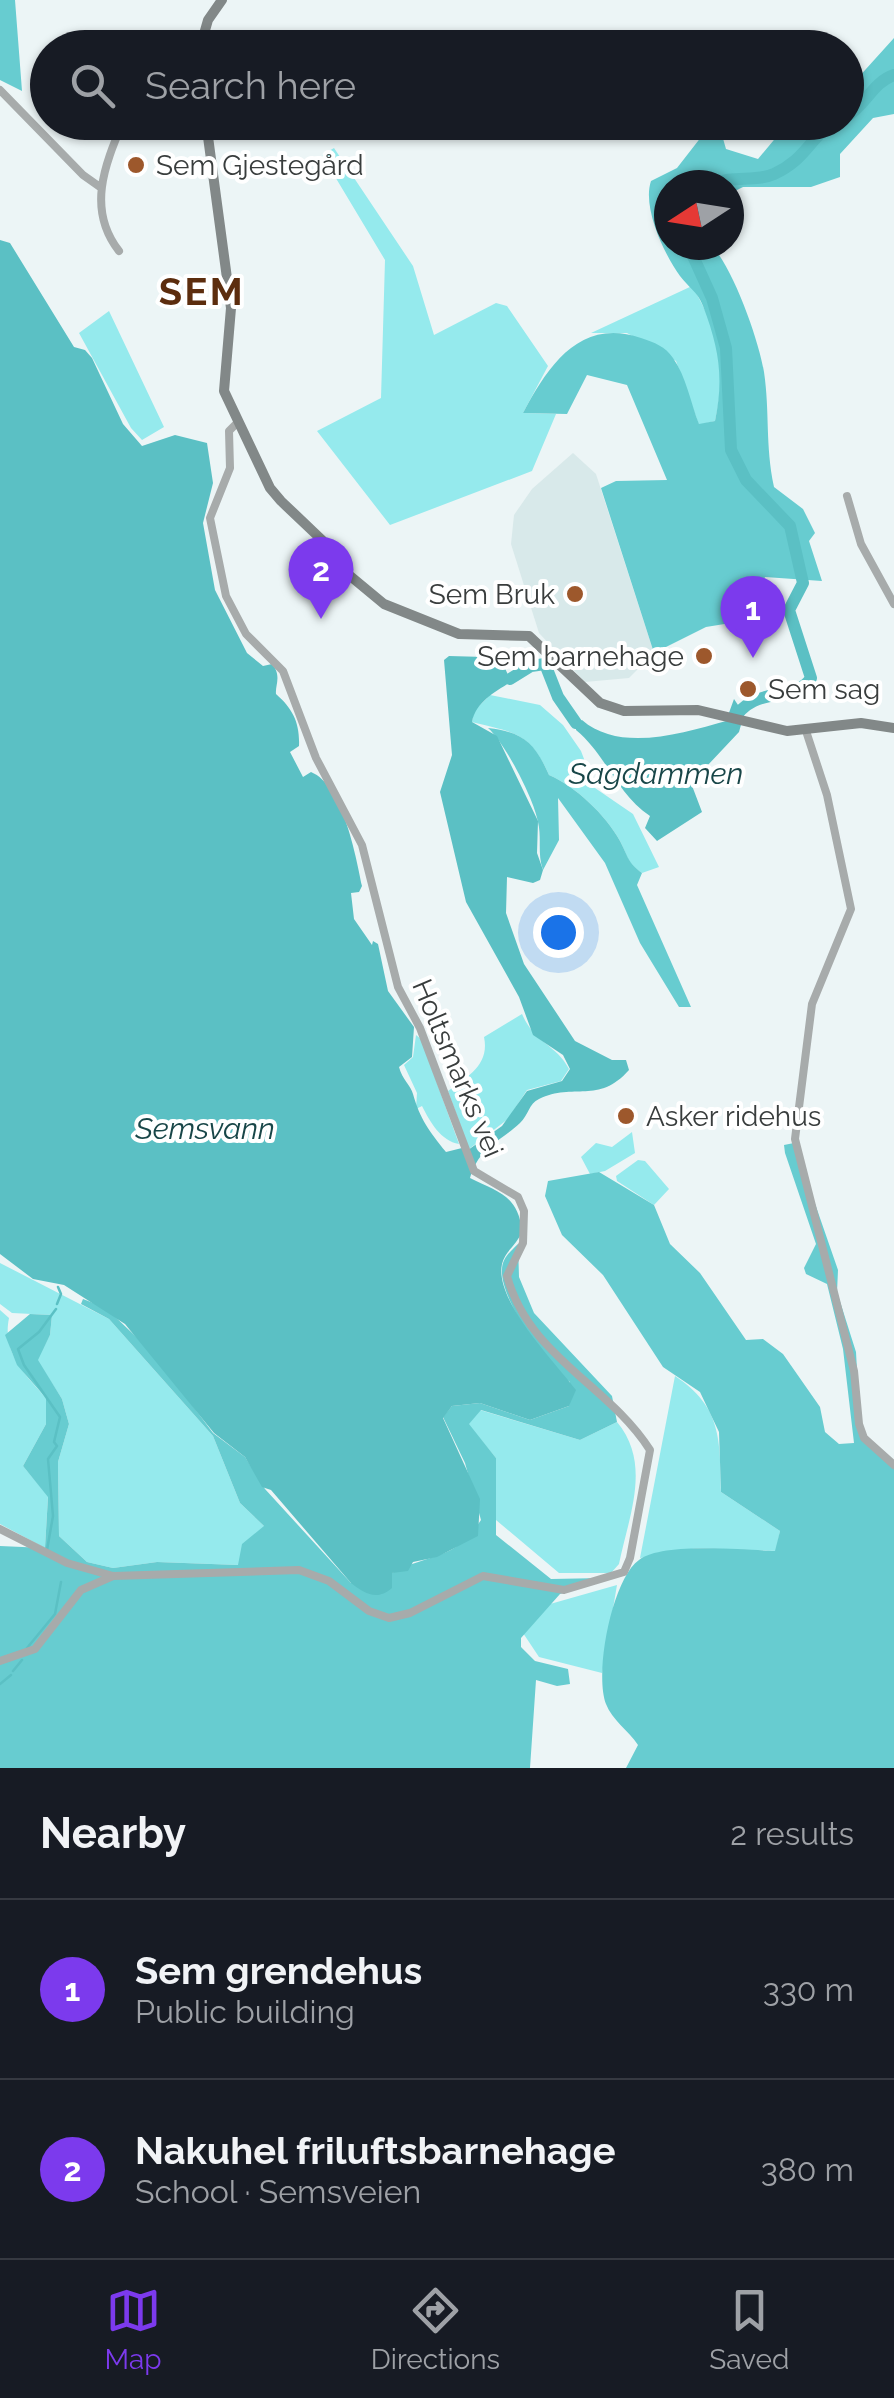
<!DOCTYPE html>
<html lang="en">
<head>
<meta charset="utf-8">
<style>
  body { margin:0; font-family:Raleway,sans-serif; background:#242831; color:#f1f3f6 }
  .compass { position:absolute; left:654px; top:170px; width:90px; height:90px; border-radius:50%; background:#171b24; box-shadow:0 2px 8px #0004; rotate:258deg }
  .you { position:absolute; left:558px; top:932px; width:35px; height:35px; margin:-25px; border:8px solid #fff; border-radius:50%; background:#1a73e8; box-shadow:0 0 0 15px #1a73e833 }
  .badge { display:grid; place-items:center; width:65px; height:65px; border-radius:50%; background:#7c3aed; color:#fff; font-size:32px; font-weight:700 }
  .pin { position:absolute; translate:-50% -82px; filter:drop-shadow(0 2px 5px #0008) }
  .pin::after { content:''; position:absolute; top:52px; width:35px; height:30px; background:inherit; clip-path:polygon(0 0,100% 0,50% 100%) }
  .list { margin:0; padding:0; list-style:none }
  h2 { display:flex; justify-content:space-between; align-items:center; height:130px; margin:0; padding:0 40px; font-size:42px }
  h2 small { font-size:32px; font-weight:400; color:#9ea1a6 }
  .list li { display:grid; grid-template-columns:65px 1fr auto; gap:30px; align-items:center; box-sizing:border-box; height:180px; padding:0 40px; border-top:2px solid #363941 }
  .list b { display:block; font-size:38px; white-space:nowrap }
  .list p { margin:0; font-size:32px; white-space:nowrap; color:#9ea1a6 }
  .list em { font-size:32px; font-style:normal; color:#9ea1a6 }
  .icon { flex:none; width:55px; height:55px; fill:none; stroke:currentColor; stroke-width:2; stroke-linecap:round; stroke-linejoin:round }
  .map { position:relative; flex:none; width:894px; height:1768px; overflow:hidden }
  .search { position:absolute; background:#171b24; box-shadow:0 2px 8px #0004; left:30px; right:30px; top:30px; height:110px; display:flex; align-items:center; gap:25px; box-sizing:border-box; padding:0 35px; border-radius:55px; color:#9ea1a6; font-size:38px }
  .sheet { height:490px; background:#171b24 }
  nav { display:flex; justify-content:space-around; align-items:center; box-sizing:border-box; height:140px; border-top:2px solid #363941; background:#171b24; font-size:28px; color:#9ea1a6 }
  nav a { display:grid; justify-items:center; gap:5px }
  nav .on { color:#7c3aed }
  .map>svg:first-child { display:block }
</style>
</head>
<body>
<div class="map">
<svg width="894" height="1768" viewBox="0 0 894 1768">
  <rect width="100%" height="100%" fill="#ecf5f6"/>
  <path fill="#d8e9ea" d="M573 453 596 474 654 653 629 678 585 682 539 633 511 544 514 515 532 489Z"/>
  <path fill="#95eaed" d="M334 148 413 266 434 335 496 303 507 306 548 366 523 413 556 414 532 471 390 525 317 431 381 398 385 260 322 155Z
    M692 286C720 333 727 368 715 421L699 425 676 361 627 333H591Z
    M109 311 164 427 142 440 131 428 79 333Z
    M490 695 540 705 563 725 581 751 595 788 633 814 659 867 642 873C626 862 628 856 620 841 606 815 575 786 549 775 530 732 515 733 472 722L474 711Z
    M522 1014C535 1044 556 1044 569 1069L561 1081 527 1090 508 1119 469 1149 448 1091C467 1077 490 1065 484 1037Z
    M416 1035 421 1039 459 1144C441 1141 430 1122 422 1106L416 1109 417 1093 404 1065 413 1057Z
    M632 1132 635 1153 605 1171 590 1174 581 1157 596 1143 612 1147Z
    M638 1160 645 1161 669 1189 654 1205 617 1181 616 1176Z
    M0 1263 109 1319 213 1436 240 1503 265 1527 239 1565 157 1562 113 1568 87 1562 59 1536 58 1462 69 1424 62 1399 37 1360 50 1335 52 1315 12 1313 0 1304Z
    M0 1310 9 1318C2 1352 24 1374 46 1398V1424L23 1466 48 1496 45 1548 0 1524Z
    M675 1376C722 1407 720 1440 721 1492L780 1531 776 1551 697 1548 640 1558Z
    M480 1410 580 1440 617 1422C652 1464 629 1515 619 1564L611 1573H559L496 1520V1458L468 1424Z
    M617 1585 602 1673 539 1657 517 1624 529 1610Z"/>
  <path fill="#67ccd0" d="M0 0H15L22 91 0 80Z
    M894 38V114L873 118 840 154V177L811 187H743L729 194V185H669V245H711C733 267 759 341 764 372 770 413 765 444 774 487L803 509 815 533 809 541 822 581 765 577 749 620 706 627 654 653 601 488 616 481 667 480 627 385 587 375 567 414 523 413C548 366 580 317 641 338 655 343 665 346 673 358 686 376 691 404 699 424L715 421C724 378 719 348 703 306 698 292 688 287 680 276 664 254 642 207 651 181L677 168 712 123H727L722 135 726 149 758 159 788 123 846 122 847 90Z
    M488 728C523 732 535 743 549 775 575 786 606 815 620 841 628 856 627 862 642 873L637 885 691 1007H679L640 943 605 863 558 798 559 840 543 870C537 853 542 839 538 822 534 799 505 743 488 728Z
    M794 1143 838 1270 837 1292 856 1352 860 1424 865 1436 894 1465V1768H626L638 1745C628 1730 612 1720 606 1704 594 1673 612 1579 639 1560 662 1542 745 1550 775 1551L780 1531 721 1492 719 1432 700 1392 663 1367 603 1275 562 1235 545 1196 548 1181 599 1172 654 1205 670 1244 700 1273 746 1340 763 1339 783 1354 820 1407 825 1432 839 1444 854 1443 843 1349 827 1284 806 1274 804 1268 816 1244 785 1153 784 1145Z
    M518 1244 519 1277 534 1313 612 1396 617 1422 580 1440 481 1410 469 1424 496 1458V1535L551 1579 604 1578 560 1594 521 1638V1647L535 1661 568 1669 570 1684 557 1686 536 1680 530 1768H0V1546L45 1548 48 1497 23 1466 46 1424V1398L17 1365 5 1335 30 1314 52 1315 50 1335 38 1360 62 1399 69 1424 58 1462 59 1536 87 1562 113 1568 157 1562 238 1565 242 1544 264 1526 240 1503 213 1436 109 1319 81 1304 83 1299 106 1308 153 1353 213 1433 245 1457 265 1489 351 1583 391 1582 392 1573C432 1552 455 1561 481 1520L465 1463 443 1417 452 1406 480 1403 530 1420 569 1406 570 1382C547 1366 500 1299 502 1270 502 1258 510 1252 518 1244Z"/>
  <path fill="#5bc0c4" d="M0 240 10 243 74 347 85 350 92 358 123 424 142 446 175 435 207 443 213 483 203 523 215 590 247 653 263 666 272 664C282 676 275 685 276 694 293 709 300 723 299 746L290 752 303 777 311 772C343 785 356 856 362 886L359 892 351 893 354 919 372 945 373 941 378 944 388 991 414 1027 412 1057 399 1067C402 1079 411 1086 413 1094 420 1119 429 1131 446 1152L462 1148 472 1171 470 1178C498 1192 518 1195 522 1231 518 1244 505 1251 502 1264 494 1301 556 1363 576 1390L569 1406 530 1420 480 1403 452 1406 443 1418 480 1499 478 1536 437 1557 413 1562 408 1571 392 1573V1588C377 1601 365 1594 351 1583L271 1490 262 1487 245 1457 214 1433 125 1324 64 1285 33 1279 0 1254Z
    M449 656 485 657 505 668 511 682C495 692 476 702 472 722L497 736 538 821 537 853 543 870 540 880 533 883 507 877 506 913 524 964 575 1041 612 1060H626L629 1070C598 1105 574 1082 539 1099 529 1103 528 1116 520 1123 503 1139 486 1144 475 1165L468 1150 502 1126 527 1091 562 1081 570 1069 563 1055 533 1035 519 997 466 902 440 792 452 755 444 660Z
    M734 699 744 714 739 732 691 783 702 812 657 841 645 828 650 816C617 794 607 756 576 730V723L582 720C620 753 683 733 726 721Z"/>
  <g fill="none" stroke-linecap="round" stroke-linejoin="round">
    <path stroke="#5bc0c4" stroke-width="2.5" d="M57 1304 61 1294 58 1287
      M47 1550 53 1516 48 1459 57 1446 54 1442 60 1417 24 1365 18 1349 39 1332 56 1309
      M27 1648 55 1614 61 1582
      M13 1671 22 1660
      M0 1684 11 1675"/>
    <path stroke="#5bc0c4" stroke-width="12" d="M846 117C866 105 873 82 894 75
      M711 185C733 174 753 183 774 174 807 159 809 137 836 122
      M688 245 712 298 726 348 731 450 746 480 790 526 803 583 789 610 811 678C794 704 754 683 732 722
      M510 679 531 666 545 664 558 697 576 723"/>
    <path stroke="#a7abab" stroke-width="8" d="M182 48 203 33
      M0 90 83 175 100 187
      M119 251C87 210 104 166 123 122
      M847 496 861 544 894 604
      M806 731 827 795 851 909 812 1004 795 1139 854 1371 859 1424 864 1438 894 1465
      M0 1529 67 1563 113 1576 299 1570 329 1581 369 1611 389 1618 410 1613 483 1576 564 1590 624 1572 630 1558 650 1450C608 1384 529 1357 507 1276L523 1243 524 1211 518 1197 474 1171 420 1028 398 987 362 845 316 758 283 671 246 634 226 596 210 518 230 468 229 431 237 423
      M0 1661 35 1649 81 1590 113 1576"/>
    <path stroke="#828888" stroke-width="10" d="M200 48 208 20 222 0
      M206 122 231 308 224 391 270 488 281 501 322 540 349 575 384 604 459 634 529 636 600 703 624 711 698 710 787 731 861 723 894 728"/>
  </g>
  <g fill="#9d582c" stroke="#fff" stroke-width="4">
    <circle cx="136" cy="165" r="10"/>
    <circle cx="575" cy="594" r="10"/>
    <circle cx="704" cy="656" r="10"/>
    <circle cx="748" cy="689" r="10"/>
    <circle cx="626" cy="1116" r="10"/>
  </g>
  <g text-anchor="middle" stroke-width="8" stroke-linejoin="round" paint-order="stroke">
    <g font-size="28" fill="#393d3d" stroke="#fff" text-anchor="start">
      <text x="156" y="175">Sem Gjestegård</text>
      <text x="555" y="604" text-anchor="end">Sem Bruk</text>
      <text x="684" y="666" text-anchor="end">Sem barnehage</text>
      <text x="768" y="699">Sem sag</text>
      <text x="646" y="1126">Asker ridehus</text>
    </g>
    <g font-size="28" fill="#393d3d" stroke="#fff">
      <text transform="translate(458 1068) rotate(67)" y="10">Holtsmarks vei</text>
    </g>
    <g font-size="30" font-style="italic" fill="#184648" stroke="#fff">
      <text x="656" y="784">Sagdammen</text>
      <text x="205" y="1139">Semsvann</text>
    </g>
    <g font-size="38" font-weight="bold" letter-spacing="2.5" fill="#5c2d0e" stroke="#fff">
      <text x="202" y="305">SEM</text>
    </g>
  </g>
</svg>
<svg class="compass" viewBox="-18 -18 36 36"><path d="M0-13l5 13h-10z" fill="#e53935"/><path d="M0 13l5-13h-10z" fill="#9ea1a6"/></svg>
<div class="you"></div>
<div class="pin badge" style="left:753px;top:658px">1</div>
<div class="pin badge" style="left:321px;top:619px">2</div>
<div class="search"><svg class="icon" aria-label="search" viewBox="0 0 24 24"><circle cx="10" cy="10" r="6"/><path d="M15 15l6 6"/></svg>Search here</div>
</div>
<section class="sheet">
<h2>Nearby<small>2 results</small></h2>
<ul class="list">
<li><span class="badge">1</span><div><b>Sem grendehus</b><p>Public building</p></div><em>330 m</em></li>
<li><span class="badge">2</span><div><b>Nakuhel friluftsbarnehage</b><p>School · Semsveien</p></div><em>380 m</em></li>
</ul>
</section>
<nav>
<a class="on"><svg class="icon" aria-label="map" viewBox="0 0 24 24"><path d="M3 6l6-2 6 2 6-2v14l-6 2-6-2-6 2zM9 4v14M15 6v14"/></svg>Map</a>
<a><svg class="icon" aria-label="directions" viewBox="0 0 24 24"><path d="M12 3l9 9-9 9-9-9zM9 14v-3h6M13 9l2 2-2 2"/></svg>Directions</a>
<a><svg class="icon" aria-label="saved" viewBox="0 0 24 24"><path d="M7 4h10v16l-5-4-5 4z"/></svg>Saved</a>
</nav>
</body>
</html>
